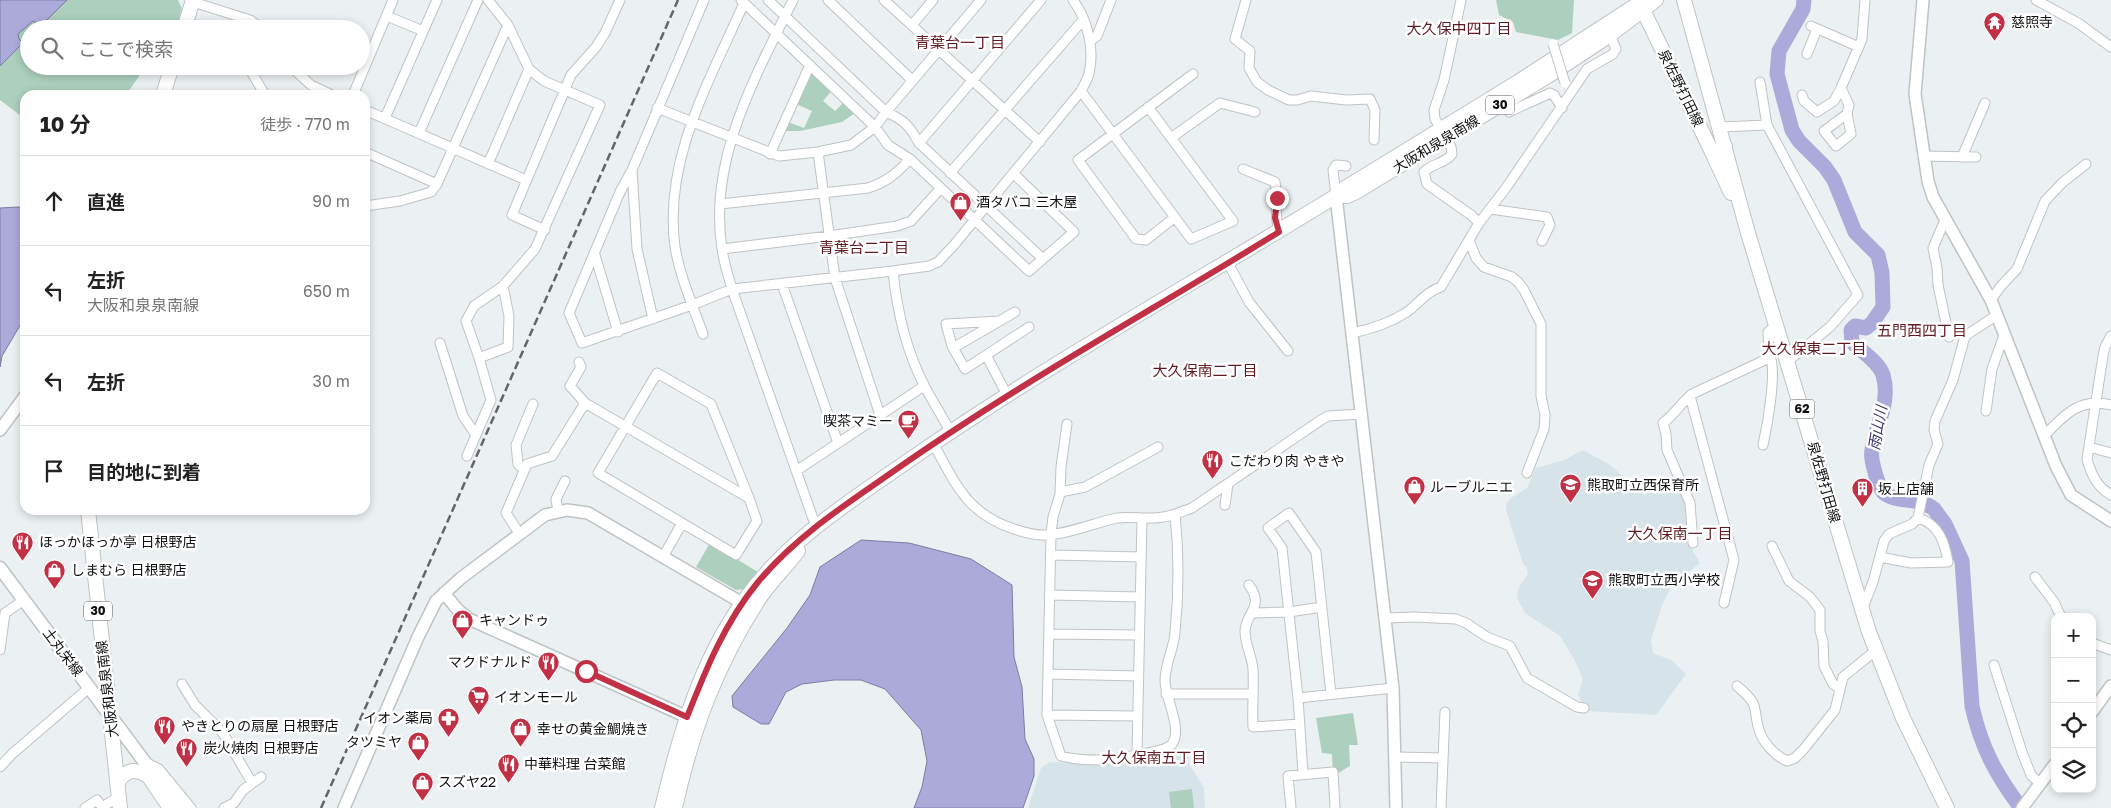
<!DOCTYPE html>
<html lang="ja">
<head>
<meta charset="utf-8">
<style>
  body { margin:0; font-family:"Golos Text","Noto Sans JP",sans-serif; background:#f2f2f2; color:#222 }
  .controls { position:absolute; right:15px; bottom:15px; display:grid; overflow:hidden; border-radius:10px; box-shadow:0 2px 8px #0003 }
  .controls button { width:45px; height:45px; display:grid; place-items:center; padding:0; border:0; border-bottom:1px solid #e0e0e0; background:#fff; color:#222; font:25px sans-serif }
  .stop { position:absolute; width:15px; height:15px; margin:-11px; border:4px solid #c13044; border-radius:50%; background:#fff }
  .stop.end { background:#c13044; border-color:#fff; box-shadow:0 1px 5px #0008 }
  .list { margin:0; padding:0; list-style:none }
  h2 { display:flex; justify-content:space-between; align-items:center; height:65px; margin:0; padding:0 20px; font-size:21px }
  h2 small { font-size:16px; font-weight:400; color:#767676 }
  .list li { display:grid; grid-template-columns:32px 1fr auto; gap:15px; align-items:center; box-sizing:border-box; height:90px; padding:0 20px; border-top:1px solid #e0e0e0 }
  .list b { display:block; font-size:19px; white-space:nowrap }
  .list p { margin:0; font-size:16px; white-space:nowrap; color:#767676 }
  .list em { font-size:16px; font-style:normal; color:#767676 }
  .icon { flex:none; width:28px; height:28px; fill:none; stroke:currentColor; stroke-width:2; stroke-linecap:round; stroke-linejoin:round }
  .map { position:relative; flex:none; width:2111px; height:808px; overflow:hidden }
  .search { position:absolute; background:#fff; box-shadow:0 2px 8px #0003; left:20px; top:20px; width:350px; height:55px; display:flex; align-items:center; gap:12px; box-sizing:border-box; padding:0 18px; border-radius:28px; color:#767676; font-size:19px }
  .panel { position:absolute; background:#fff; box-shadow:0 2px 8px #0003; left:20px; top:90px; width:350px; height:425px; border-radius:15px }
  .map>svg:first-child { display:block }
</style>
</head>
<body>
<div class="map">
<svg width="2111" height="808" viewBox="0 0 2111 808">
  <rect width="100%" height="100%" fill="#ebf0f2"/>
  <path fill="#d6e3e9" d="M1583 450 1610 465 1645 496 1650 483 1677 479 1688 515 1690 546 1700 563 1672 585 1662 605 1651 640 1653 653 1671 660 1686 674 1656 715 1588 711 1584 708 1578 695 1583 679 1574 659 1560 636 1525 613 1519 602 1517 595 1520 585 1528 574 1526 566 1523 564 1506 510V504L1511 498 1527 488 1536 468 1564 460Z
    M1188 752 1189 764 1204 788 1205 808H1028L1041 768 1050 762 1096 764Z"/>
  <path fill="#acd0bd" d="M0 0H178L182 9 176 29H29V66H146L126 95H25V119L0 100Z
    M1496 0H1574L1572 33 1558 40 1516 32 1513 22 1499 15Z
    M813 72 832 90 823 101 835 111 844 102 855 113 842 122 800 131H784L788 122 804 128 812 111 796 104 810 73Z
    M710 543 758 572 744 589 736 590 696 567Z
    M1353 713 1358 745H1349L1350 766 1333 776 1332 754 1322 753 1316 718Z
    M1192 789 1194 808H1171L1169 792Z"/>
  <path fill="#abaadb" stroke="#7c7c9f" d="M0 0H67L43 24 40 25 33 21 18 34 19 39 23 43 0 66Z
    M18 207 25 208V317L2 356 0 367V208Z
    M861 540 909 543 971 559 1012 585 1014 657 1022 687 1025 739 1034 759V776L1023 808H914L922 787 927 761 921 730 885 689 861 680H834L802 684 786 692 769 724H761L733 707 732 696 787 628 810 595 820 567Z"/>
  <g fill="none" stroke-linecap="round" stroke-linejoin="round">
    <path stroke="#abaadb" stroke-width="15" d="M1804 0 1803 9 1779 51 1777 74 1792 130 1799 141 1825 167 1834 180 1855 232 1878 255 1882 273 1883 307 1872 323 1866 328 1855 326 1851 330 1852 342C1861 351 1879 362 1883 375 1891 401 1876 425 1872 450 1870 458 1874 468 1876 476 1878 481 1880 490 1884 493 1896 503 1920 497 1934 509L1945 524 1962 561 1972 706C1981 747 1996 775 2021 808"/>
    <defs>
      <path id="minor" d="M741 0 875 127 888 145 910 159 1029 271 1074 232 1014 174
        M768 0 886 112C904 120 909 125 919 143L1042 258
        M793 0C755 77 708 160 722 249 724 262 728 276 732 289L816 527
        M828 0 912 80
        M884 0 1040 142
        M1246 0 1235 39 1250 51 1249 68 1257 82 1268 90 1289 100H1297L1311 96 1346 100 1370 99 1375 110 1374 140
        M1461 0 1444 80 1434 110 1435 119 1451 147 1452 154C1445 164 1432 163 1424 172L1427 184 1471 215 1479 223
        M2036 0 2078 23 2111 47
        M193 2 250 20 263 29
        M387 16 423 31
        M912 25 933 0
        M1811 26 1859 47
        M1090 41 1097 36 1111 0
        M1807 54 1817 29
        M254 66 252 73 265 95
        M290 66 311 85 332 95
        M1760 82 1767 125
        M1081 91 1191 239 1233 221 1148 107
        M353 95 393 0
        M1802 95 1804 101 1817 112 1834 101 1841 88
        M657 108 779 156 818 152 851 145 875 127 886 112 981 0
        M365 110 526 180
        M1509 112C1523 105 1536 100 1550 93L1554 95 1562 108
        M1847 114 1824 131 1836 146 1851 134 1847 114 1849 105 1841 88 1862 39 1865 0
        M385 118 437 0
        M1720 127 1767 125 1858 295 1830 327 1788 361
        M419 133 478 0
        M1171 138 1220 103 1255 112
        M919 143 1041 0
        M365 152 437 184 508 25
        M818 152 835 278 880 415
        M770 154 810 65
        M1923 156 1976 157
        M1962 157 1985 103
        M488 164 529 69
        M1243 169 1275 182C1278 199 1274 214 1279 232
        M632 170 620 192 569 313 582 343 692 305 732 289 893 271 929 266 938 262 954 245 1081 91C1084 85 1088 79 1089 73 1095 49 1087 19 1073 0
        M950 173 1083 20
        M1336 196 1333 170 1336 165 1346 166
        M720 204 868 188C887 182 897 173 910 159
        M365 206 400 201 431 192 437 184
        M1490 209 1547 217 1550 225 1542 241
        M1174 218 1146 240 1136 239 1078 160 1193 74
        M1945 220 1933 248 1937 268 1938 285 1949 337
        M545 230 512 215 571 75 596 47 605 33 620 0
        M1469 240 1476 258 1484 267 1512 277 1518 282 1524 290 1541 324V396L1545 415 1544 429 1527 473
        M722 249 829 236 897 226 911 221 941 188
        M595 255 618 332
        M1228 263 1249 302 1288 351
        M893 271C897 311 906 351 925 387 933 402 942 416 950 431
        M782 284 838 443
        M1991 300 2001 286 2017 269 2045 201 2062 183 2086 164
        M653 319 637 249 632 170 704 0
        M1000 321 946 324 952 346 965 369 1029 327
        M1352 333C1372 329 1390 323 1407 312 1419 303 1427 291 1441 287L1479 223 1506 188 1587 69 1613 54 1616 49 1610 35
        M703 334C693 306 680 277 675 247 663 160 710 80 744 3
        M2111 336 2105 347 2103 356 2087 459C2091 474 2097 487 2111 495
        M440 343 463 416 476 435
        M953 348 1015 312
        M986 355 1007 395
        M479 358 508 347 509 316 503 286
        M579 362 581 367 570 386 585 403
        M1690 396 1734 560 1724 603
        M1986 411 1992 369 2004 335
        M1067 424 1061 467 1060 494 1053 517 1051 534 1047 715 1061 756C1073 759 1087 760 1099 760 1112 759 1165 753 1172 744 1183 729 1165 698 1165 681 1165 663 1174 649 1175 632 1179 593 1179 553 1175 514
        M2044 436C2064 415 2080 397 2111 405
        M933 443C955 483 967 514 1014 529 1023 532 1033 535 1043 535 1066 535 1094 523 1117 518 1132 516 1148 520 1163 517 1173 516 1183 511 1192 508L1321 420 1328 416 1362 414
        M1763 445C1767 427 1778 368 1769 354
        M2089 447 2111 453
        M467 456 491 400 479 358 466 321 474 306 503 286 535 249 600 105 544 81 529 69 508 25 488 0
        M524 470 518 464 516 445 533 404
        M796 471 924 386
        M1060 492 1085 487 1158 447
        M1225 505 1228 484
        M558 511 556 499 565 481
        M519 533 506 513 527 464 552 456 585 403 749 498 711 404 657 373 598 473 736 555 757 521 749 498
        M1693 543 1690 503 1667 450 1666 434 1663 423C1674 415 1681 403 1692 394L1767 359 1769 354 1768 332 1777 324
        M1772 546 1789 581 1810 597 1820 610V631L1823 641 1824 666 1833 684 1839 688
        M1052 555 1141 557
        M663 557 682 523
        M1880 557 1911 563 1948 562C1945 543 1939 524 1918 518
        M2035 577 2054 602 2061 617
        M1249 585C1265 607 1246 612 1245 631 1245 644 1252 657 1253 669 1254 688 1252 708 1253 727L1299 724
        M1051 595 1140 597
        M1862 610 1873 582 1884 541 1889 534 1912 524 1918 518 1929 465 1938 444 1934 430 1935 421 1953 380 1965 336 1997 315
        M1252 613 1289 612 1322 607
        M1385 618 1415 617 1456 619 1466 623 1487 637 1510 646 1527 678 1577 707 1584 708
        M1050 634 1139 635
        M2092 643 2111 650
        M0 650 5 613 24 600
        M1994 665 2022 752 2031 775 2040 784
        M1048 674 1138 676
        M182 684 195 705 223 733 252 783
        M1737 686C1743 691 1749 696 1753 703 1756 710 1756 719 1758 726 1761 741 1774 755 1787 761L1795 758 1803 750 1835 710 1843 677 1875 651
        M1166 694H1252
        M1298 698 1393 688
        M1047 715 1137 716
        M1137 754 1142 518
        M1396 757 1443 758
        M147 763 159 769 191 808
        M0 767 12 754 90 687
        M144 774 167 808
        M1303 774 1298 698 1282 548 1268 528 1289 513 1316 552 1331 694
        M85 808 97 800 102 807 119 797
        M224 808 234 803 243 790 261 777
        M1291 808 1288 776 1333 772 1335 808
        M1441 808 1445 712"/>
      <path id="tertiary" d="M1923 0 1915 94 1928 181 1933 197 1991 300 2056 466 2071 495 2111 521
        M1336 196 1393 688 1396 808
        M0 430 25 396
        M444 593 458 610 469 619 694 720
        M2092 712 2111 686
        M344 808 418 637 436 601 461 578 545 515 567 510 588 513 742 603
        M2022 808 2055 764"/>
      <path id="secondary" d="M0 568 179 808"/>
      <path id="primary" d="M1684 0 1748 233 1869 632 1903 718 1947 808
        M1643 10 1711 150 1722 152 1725 146
        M184 29 193 0
        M163 95 172 66
        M1711 150 1731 193
        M1337 196H1347L1356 192 1548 76 1610 35 1656 0
        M88 510 120 808
        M117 783C131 762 142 773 160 782
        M662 808C679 737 700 662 743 602 786 541 849 502 908 461 1046 365 1193 284 1336 196L1345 188 1518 82 1644 0
        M675 808C692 730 717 663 761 596 772 580 786 567 798 551"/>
    </defs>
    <use href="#minor" stroke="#bfc3c5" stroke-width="11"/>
    <use href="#tertiary" stroke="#bfc3c5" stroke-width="14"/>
    <use href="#secondary" stroke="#bfc3c5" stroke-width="15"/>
    <use href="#primary" stroke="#bfc3c5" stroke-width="16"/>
    <use href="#minor" stroke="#fff" stroke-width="9"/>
    <use href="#tertiary" stroke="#fff" stroke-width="11"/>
    <use href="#secondary" stroke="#fff" stroke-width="12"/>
    <use href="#primary" stroke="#fff" stroke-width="14"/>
    <path stroke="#636567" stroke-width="2.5" stroke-dasharray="8 4" stroke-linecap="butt" d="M321 808 678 0"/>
    <defs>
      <path id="minor-bridge" d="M1553 44 1565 83"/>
    </defs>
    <use href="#minor-bridge" stroke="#bfc3c5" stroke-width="11" stroke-linecap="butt"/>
    <use href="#minor-bridge" stroke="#fff" stroke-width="9"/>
  </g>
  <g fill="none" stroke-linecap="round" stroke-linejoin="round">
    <path stroke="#c13044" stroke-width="6" d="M586 671 687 717C706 669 725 622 758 582 798 534 851 501 901 466 1023 381 1153 310 1279 232L1275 218 1277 198"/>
  </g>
  <defs>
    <symbol id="temple-pin" viewBox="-11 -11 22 30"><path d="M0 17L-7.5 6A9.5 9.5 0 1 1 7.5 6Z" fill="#c13044" stroke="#fff"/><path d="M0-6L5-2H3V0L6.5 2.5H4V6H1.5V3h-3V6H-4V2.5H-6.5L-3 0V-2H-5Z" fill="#fff"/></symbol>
    <symbol id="shop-pin" viewBox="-11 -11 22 30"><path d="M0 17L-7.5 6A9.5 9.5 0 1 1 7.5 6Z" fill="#c13044" stroke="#fff"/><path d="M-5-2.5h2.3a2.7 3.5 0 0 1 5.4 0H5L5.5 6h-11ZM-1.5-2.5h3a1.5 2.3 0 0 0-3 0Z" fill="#fff"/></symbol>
    <symbol id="cafe-pin" viewBox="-11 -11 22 30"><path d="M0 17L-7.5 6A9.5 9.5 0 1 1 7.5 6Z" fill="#c13044" stroke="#fff"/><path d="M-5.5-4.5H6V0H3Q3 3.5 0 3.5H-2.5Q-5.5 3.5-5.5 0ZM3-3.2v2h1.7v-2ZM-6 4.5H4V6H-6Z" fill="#fff"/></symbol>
    <symbol id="restaurant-pin" viewBox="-11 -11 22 30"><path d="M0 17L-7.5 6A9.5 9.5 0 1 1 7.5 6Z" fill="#c13044" stroke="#fff"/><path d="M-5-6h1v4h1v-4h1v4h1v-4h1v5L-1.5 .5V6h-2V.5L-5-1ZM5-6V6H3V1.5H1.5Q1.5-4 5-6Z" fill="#fff"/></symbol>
    <symbol id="school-pin" viewBox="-11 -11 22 30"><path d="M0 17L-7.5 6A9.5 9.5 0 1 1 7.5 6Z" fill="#c13044" stroke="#fff"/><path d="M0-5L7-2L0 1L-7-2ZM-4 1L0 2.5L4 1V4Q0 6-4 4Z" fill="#fff"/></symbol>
    <symbol id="building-pin" viewBox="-11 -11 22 30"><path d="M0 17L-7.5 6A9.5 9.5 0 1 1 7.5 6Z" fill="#c13044" stroke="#fff"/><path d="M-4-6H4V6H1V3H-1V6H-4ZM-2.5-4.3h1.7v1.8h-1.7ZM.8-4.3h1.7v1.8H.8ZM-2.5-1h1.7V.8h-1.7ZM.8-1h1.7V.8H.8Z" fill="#fff"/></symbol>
    <symbol id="supermarket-pin" viewBox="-11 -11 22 30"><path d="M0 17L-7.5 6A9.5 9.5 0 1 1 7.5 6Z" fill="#c13044" stroke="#fff"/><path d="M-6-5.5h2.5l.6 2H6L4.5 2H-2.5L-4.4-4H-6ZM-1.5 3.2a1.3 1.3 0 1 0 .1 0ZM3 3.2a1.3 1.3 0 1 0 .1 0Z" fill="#fff"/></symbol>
    <symbol id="pharmacy-pin" viewBox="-11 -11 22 30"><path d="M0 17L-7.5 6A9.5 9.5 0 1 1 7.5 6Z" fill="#c13044" stroke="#fff"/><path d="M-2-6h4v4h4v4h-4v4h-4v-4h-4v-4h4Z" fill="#fff"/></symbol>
  </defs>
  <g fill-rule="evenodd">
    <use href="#temple-pin" x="1982" y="10" width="25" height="34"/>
    <use href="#shop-pin" x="948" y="190" width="25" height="34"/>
    <use href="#cafe-pin" x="896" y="408" width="25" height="34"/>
    <use href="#restaurant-pin" x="1200" y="448" width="25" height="34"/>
    <use href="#school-pin" x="1558" y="472" width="25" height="34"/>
    <use href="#shop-pin" x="1402" y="474" width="25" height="34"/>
    <use href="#building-pin" x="1850" y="476" width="25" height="34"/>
    <use href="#restaurant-pin" x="10" y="530" width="25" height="34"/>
    <use href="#shop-pin" x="42" y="558" width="25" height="34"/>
    <use href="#school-pin" x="1580" y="568" width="25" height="34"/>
    <use href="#shop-pin" x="450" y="608" width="25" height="34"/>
    <use href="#restaurant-pin" x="536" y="650" width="25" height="34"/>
    <use href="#supermarket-pin" x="466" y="684" width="25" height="34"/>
    <use href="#pharmacy-pin" x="436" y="706" width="25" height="34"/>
    <use href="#restaurant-pin" x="152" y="714" width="25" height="34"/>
    <use href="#shop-pin" x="508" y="716" width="25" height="34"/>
    <use href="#shop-pin" x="406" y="730" width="25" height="34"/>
    <use href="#restaurant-pin" x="174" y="736" width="25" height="34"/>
    <use href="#restaurant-pin" x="496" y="752" width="25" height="34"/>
    <use href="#shop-pin" x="410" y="770" width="25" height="34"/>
  </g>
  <g text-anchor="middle" stroke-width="5" stroke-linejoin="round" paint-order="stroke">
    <g fill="#fff" stroke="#585859" stroke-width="1">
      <rect x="1486" y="95.5" width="28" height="19" rx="4"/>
      <rect x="1789.5" y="399.5" width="25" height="19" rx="4"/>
      <rect x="84" y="601.5" width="28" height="19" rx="4"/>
    </g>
    <g font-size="12" font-weight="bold" fill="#101112">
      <text x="1500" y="109">30</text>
      <text x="1802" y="413">62</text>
      <text x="98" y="615">30</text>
    </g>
    <g font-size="14" fill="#101112" stroke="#fff" text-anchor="start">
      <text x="2011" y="27">慈照寺</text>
      <text x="976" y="207">酒タバコ 三木屋</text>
      <text x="893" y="426" text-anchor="end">喫茶マミー</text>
      <text x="1229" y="466">こだわり肉 やきや</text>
      <text x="1587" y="490">熊取町立西保育所</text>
      <text x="1430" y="492">ルーブルニエ</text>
      <text x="1878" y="494">坂上店舗</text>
      <text x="39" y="547">ほっかほっか亭 日根野店</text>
      <text x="71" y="575">しまむら 日根野店</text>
      <text x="1608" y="585">熊取町立西小学校</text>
      <text x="479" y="625">キャンドゥ</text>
      <text x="532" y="667" text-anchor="end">マクドナルド</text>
      <text x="494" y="702">イオンモール</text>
      <text x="433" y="723" text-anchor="end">イオン薬局</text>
      <text x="181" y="731">やきとりの扇屋 日根野店</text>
      <text x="537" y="734">幸せの黄金鯛焼き</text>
      <text x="402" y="747" text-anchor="end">タツミヤ</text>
      <text x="203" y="753">炭火焼肉 日根野店</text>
      <text x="524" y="769">中華料理 台菜館</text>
      <text x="438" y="787">スズヤ22</text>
    </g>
    <g font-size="14" fill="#101112" stroke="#fff">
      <text transform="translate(1681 88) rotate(64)" y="5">泉佐野打田線</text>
      <text transform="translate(1436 144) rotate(-31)" y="5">大阪和泉泉南線</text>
      <text transform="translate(1824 482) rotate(74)" y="5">泉佐野打田線</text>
      <text transform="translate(63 652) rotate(53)" y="5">土丸栄線</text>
      <text transform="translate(107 689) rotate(-97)" y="5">大阪和泉泉南線</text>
    </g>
    <g font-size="15" fill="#601a22" stroke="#fff">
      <text x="1459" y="34">大久保中四丁目</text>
      <text x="960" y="48">青葉台一丁目</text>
      <text x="864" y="253">青葉台二丁目</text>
      <text x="1922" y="336">五門西四丁目</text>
      <text x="1814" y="354">大久保東二丁目</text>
      <text x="1205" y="376">大久保南二丁目</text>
      <text x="1680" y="539">大久保南一丁目</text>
      <text x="1154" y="763">大久保南五丁目</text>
    </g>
    <g font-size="15" font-style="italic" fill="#3d3672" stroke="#fff">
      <text transform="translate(1878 428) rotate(-80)" y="5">雨山川</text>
    </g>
  </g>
</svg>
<div class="controls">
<button>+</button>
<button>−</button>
<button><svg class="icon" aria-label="locate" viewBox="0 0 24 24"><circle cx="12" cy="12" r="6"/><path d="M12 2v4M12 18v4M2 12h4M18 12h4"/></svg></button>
<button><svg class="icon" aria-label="layers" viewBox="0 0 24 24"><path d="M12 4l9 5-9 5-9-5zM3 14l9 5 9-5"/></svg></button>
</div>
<div class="stop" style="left:586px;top:671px"></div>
<div class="stop end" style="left:1277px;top:198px"></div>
<div class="search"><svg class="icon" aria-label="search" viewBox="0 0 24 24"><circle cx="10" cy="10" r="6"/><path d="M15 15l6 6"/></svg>ここで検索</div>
<section class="panel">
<h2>10 分<small>徒歩 · 770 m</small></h2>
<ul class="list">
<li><svg class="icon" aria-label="ahead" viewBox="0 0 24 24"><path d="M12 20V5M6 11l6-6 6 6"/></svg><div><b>直進</b></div><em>90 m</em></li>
<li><svg class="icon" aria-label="left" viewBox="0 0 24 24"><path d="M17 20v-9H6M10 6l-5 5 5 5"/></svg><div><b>左折</b><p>大阪和泉泉南線</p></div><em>650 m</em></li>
<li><svg class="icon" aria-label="left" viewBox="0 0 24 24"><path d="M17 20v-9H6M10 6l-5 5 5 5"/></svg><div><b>左折</b></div><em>30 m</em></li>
<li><svg class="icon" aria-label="arrive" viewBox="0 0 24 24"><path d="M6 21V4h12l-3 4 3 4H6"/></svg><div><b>目的地に到着</b></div></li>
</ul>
</section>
</div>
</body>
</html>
